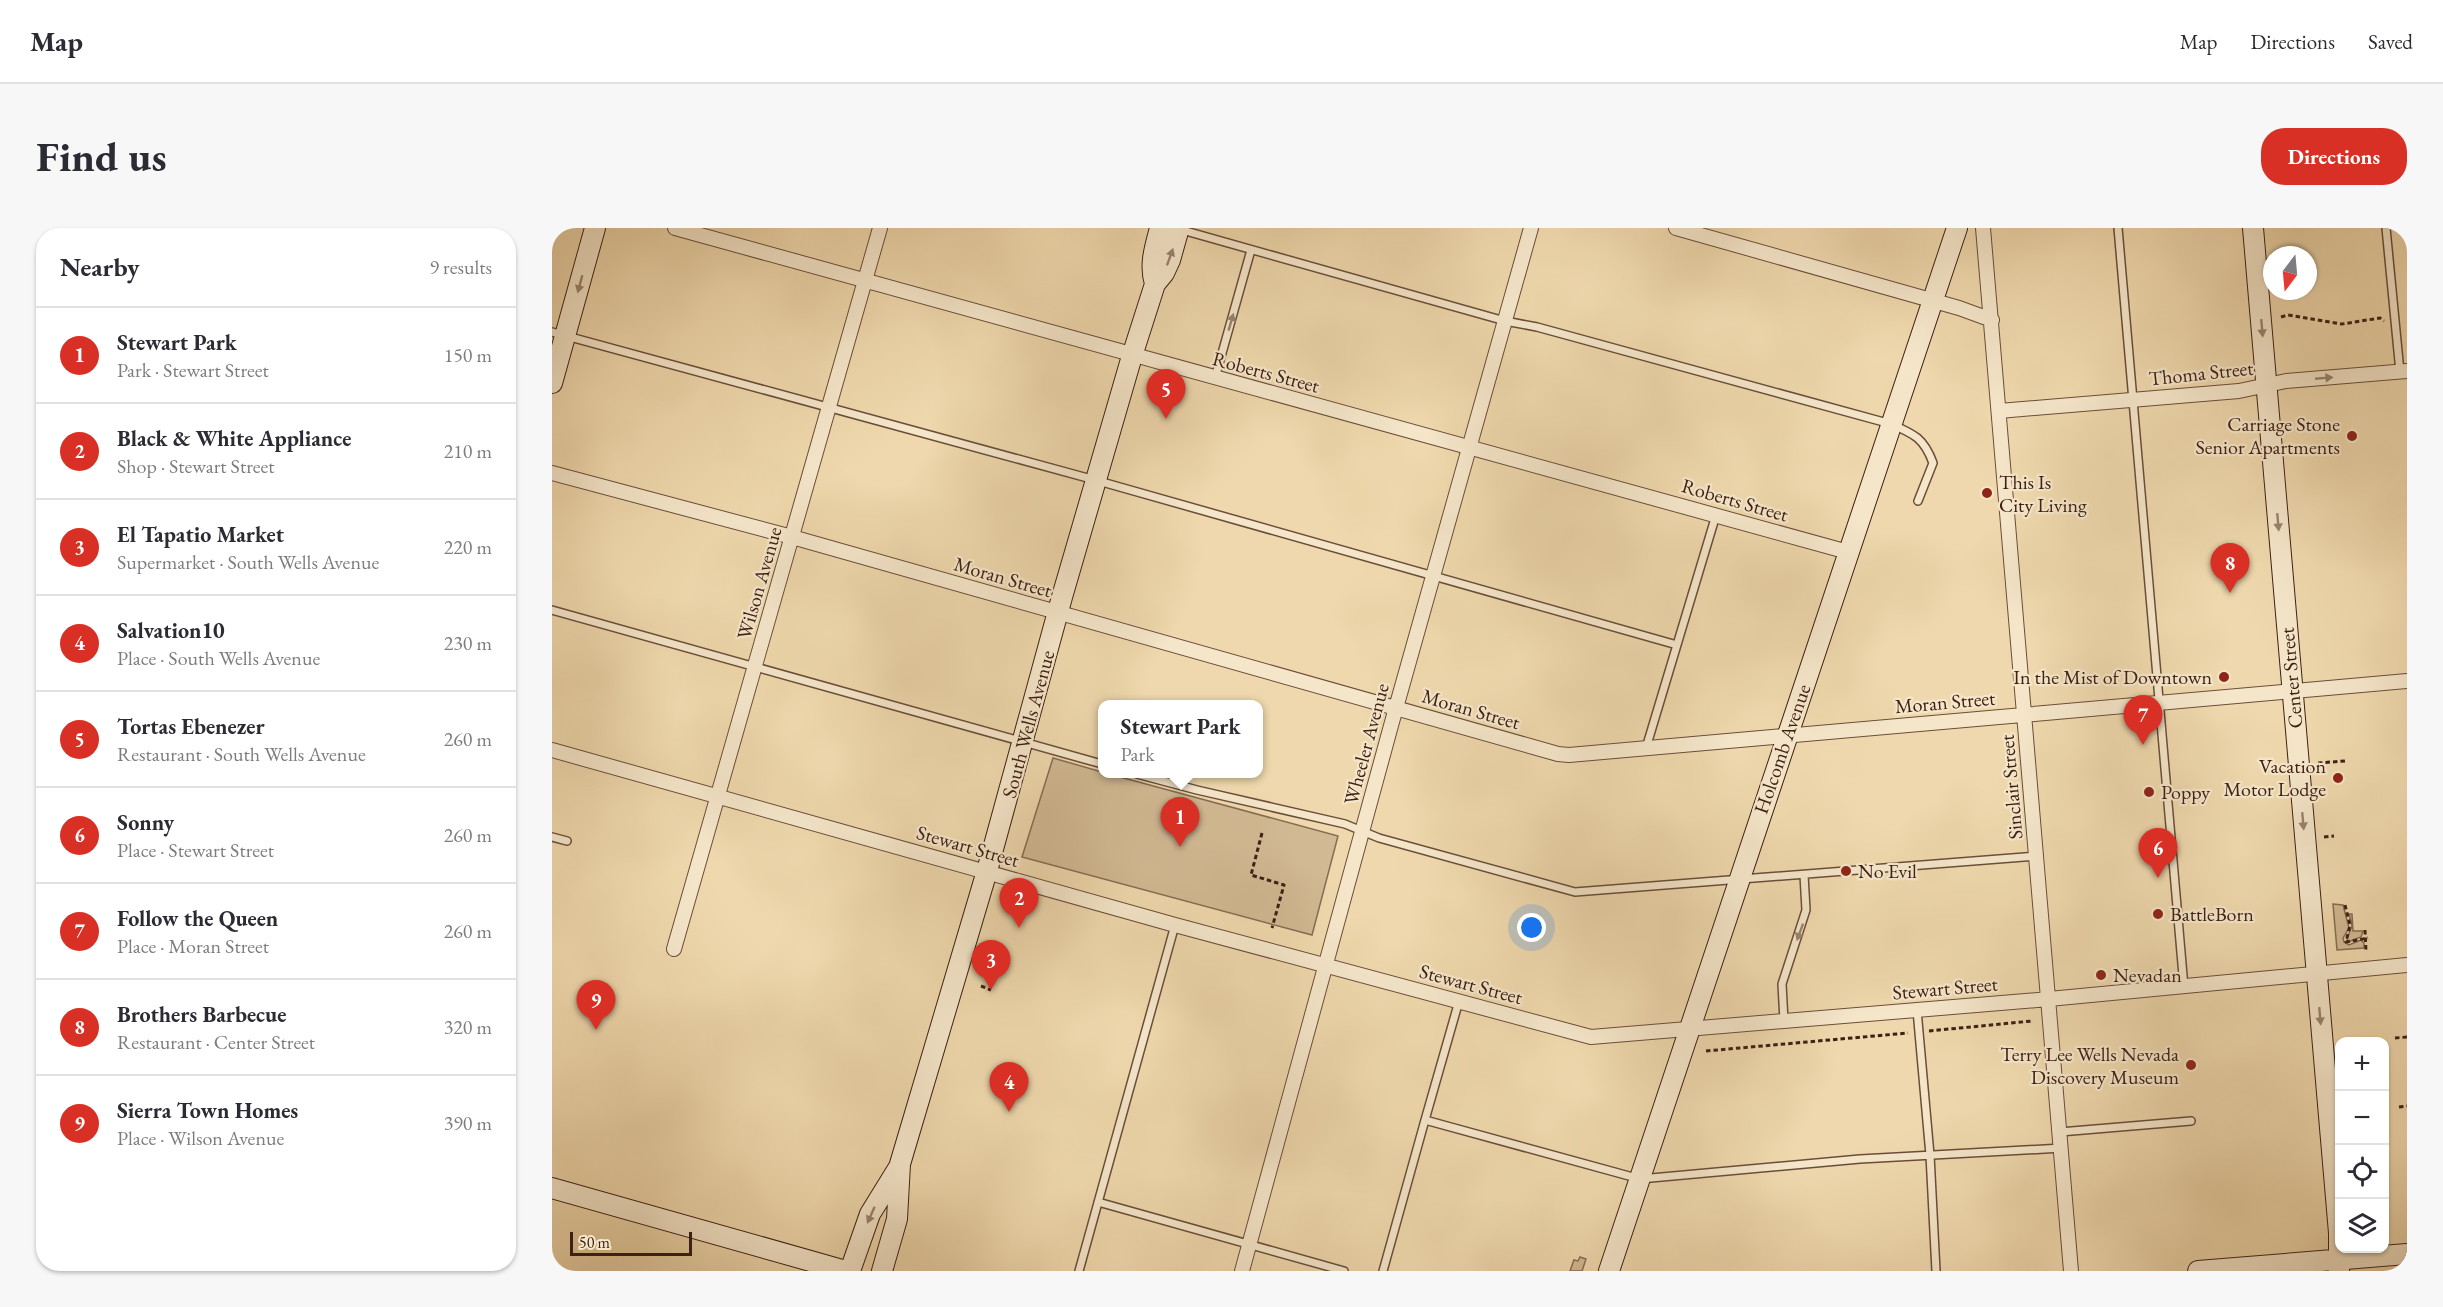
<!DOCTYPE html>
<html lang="en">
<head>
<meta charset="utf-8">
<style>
  body { margin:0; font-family:"EB Garamond",serif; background:#f7f7f7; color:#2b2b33 }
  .controls { position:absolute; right:18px; bottom:18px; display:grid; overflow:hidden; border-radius:12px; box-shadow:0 2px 4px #0004 }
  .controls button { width:54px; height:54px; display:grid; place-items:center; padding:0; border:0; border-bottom:2px solid #e1e1e2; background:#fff; color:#2b2b33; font:30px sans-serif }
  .compass { position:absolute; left:1711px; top:18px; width:54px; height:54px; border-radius:50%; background:#fff; box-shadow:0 2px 4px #0004; rotate:196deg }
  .scale { position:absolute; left:18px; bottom:15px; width:122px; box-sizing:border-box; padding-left:6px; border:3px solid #3e2014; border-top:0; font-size:16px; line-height:21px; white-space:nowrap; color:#3e2014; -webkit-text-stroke:4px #f5e6ca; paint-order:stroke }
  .you { position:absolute; left:980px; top:700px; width:21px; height:21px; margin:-15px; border:4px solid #fff; border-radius:50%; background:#1a73e8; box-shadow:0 0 0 9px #1a73e833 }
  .badge { display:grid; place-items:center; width:39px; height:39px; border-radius:50%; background:#d93025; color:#fff; font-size:20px; font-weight:700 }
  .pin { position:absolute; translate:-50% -50px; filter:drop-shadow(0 2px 3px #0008) }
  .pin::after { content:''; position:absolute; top:32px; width:21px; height:18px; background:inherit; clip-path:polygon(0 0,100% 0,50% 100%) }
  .popup { position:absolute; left:546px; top:472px; width:165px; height:78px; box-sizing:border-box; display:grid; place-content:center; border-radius:12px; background:#fff; filter:drop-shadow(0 2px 4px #0005); font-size:20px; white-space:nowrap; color:#7c7c81 }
  .popup b { font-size:22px; color:#2b2b33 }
  .popup::after { content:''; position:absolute; left:50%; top:100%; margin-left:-12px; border:12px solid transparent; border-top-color:#fff }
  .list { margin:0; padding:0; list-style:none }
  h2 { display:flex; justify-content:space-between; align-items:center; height:78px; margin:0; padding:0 24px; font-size:26px }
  h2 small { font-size:20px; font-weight:400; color:#7c7c81 }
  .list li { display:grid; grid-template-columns:39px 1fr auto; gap:18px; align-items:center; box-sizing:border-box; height:96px; padding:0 24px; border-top:2px solid #e1e1e2 }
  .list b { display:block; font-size:22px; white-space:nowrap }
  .list p { margin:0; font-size:20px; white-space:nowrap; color:#7c7c81 }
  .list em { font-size:20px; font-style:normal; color:#7c7c81 }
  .icon { flex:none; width:33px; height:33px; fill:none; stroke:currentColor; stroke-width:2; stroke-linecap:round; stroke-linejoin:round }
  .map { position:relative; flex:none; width:1855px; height:1043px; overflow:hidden; border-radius:24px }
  header { display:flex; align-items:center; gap:36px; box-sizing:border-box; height:84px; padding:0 30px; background:#fff; border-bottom:2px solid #e1e1e2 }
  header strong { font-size:28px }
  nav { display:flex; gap:33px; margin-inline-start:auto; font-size:21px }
  .intro { display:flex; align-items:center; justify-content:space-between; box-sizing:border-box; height:144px; padding:0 36px }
  h1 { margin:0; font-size:42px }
  .button { padding:15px 27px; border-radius:24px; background:#d93025; color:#fff; font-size:21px; font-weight:700 }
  main { display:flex; gap:36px; padding:0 36px }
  aside { flex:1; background:#fff; border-radius:24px; box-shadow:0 2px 4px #0004 }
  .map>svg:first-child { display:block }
</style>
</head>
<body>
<header>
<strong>Map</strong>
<nav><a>Map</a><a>Directions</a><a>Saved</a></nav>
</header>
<div class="intro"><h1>Find us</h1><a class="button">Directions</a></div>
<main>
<aside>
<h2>Nearby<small>9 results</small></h2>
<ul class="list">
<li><span class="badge">1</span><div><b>Stewart Park</b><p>Park · Stewart Street</p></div><em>150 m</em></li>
<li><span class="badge">2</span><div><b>Black &amp; White Appliance</b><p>Shop · Stewart Street</p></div><em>210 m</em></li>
<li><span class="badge">3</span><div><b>El Tapatio Market</b><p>Supermarket · South Wells Avenue</p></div><em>220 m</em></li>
<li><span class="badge">4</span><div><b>Salvation10</b><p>Place · South Wells Avenue</p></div><em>230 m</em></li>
<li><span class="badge">5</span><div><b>Tortas Ebenezer</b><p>Restaurant · South Wells Avenue</p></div><em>260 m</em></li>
<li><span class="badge">6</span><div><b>Sonny</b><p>Place · Stewart Street</p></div><em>260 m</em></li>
<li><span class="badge">7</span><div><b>Follow the Queen</b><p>Place · Moran Street</p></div><em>260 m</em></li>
<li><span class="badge">8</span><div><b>Brothers Barbecue</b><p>Restaurant · Center Street</p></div><em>320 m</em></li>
<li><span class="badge">9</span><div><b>Sierra Town Homes</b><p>Place · Wilson Avenue</p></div><em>390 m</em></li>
</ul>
</aside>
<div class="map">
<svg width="1855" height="1043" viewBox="0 0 1855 1043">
  <rect width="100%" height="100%" fill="#efd8ad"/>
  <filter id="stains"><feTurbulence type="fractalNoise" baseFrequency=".00333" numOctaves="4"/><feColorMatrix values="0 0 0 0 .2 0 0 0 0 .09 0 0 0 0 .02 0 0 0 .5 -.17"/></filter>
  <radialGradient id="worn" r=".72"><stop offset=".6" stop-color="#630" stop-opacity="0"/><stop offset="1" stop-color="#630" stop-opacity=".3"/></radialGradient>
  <path fill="#d1b993" stroke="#886c54" stroke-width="1.5" d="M501 530 550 544V546H557L786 608 760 707 470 629Z
    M1781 676 1791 677 1797 700 1791 710 1792 714 1797 717 1809 712 1812 715V720L1785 722Z
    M1797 686H1800L1801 703H1811L1809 709 1796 714 1795 711 1800 698Z
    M1028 1029 1034 1031 1030 1043H1018L1022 1032 1026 1033Z"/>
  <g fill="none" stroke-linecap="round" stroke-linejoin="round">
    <defs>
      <path id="lane" d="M1566 0 1632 759
        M1834 0 1848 144
        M630 2 953 93 985 99 1339 196C1362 206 1372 210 1381 235L1366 273
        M0 104 543 252 1125 417
        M663 150 699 22
        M0 382 550 536
        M1094 520 1164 287
        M585 546 645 562 793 596 827 610 1023 664 1485 628
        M0 609 15 613
        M1365 782 1378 927 1384 1043
        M1232 793 1230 756 1254 682 1252 647
        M873 892 907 773
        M1508 904 1639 893
        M546 974 792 1043
        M527 1043 623 697
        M831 1043 873 892 1088 951 1308 931 1510 920"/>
      <path id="street" d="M123 0 1296 324
        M1124 0 1407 80 1440 92
        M1431 0 1519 1043
        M1447 183 1687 163 1734 153 1855 143
        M0 245 240 309 1006 526 1017 527 1855 453
        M0 522 623 697 1039 809 1497 771 1855 737
        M122 721 328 0
        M690 1043 840 494 979 0"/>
      <path id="secondary" d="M1701 0 1787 1005V1043
        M603 56C597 37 603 19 608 0
        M0 155 43 0
        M0 960 294 1043
        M298 1043 318 986 347 939
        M330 1043 345 991 348 936 435 643 510 369 580 128 603 56 612 45 618 32 627 0
        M1057 1043 1405 0
        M1646 1043 1855 1026"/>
    </defs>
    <use href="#lane" stroke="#6a4e3a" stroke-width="10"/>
    <use href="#street" stroke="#6a4e3a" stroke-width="16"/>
    <use href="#secondary" stroke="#3e2014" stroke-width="22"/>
    <path stroke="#3e2014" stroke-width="3" stroke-dasharray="4.5 3" stroke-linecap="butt" d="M1729 89 1736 87 1790 96 1828 90 1832 93
      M1766 535 1793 533
      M710 605 699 647 732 657 720 700
      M1772 609 1782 608
      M1793 677 1798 697 1794 714 1816 710
      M1813 702 1814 723
      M429 758 439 762
      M1377 803 1480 793
      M1843 810 1855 809
      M1154 823 1356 805
      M1847 879 1855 878"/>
    <use href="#lane" stroke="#f5e6ca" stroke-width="7"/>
    <use href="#street" stroke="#f5e6ca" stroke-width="14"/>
    <use href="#secondary" stroke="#f5e6ca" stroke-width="20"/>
  </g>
  <defs><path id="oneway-solid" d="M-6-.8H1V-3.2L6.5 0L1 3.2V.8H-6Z" transform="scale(1.5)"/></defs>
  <g fill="#9a836f">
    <use href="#oneway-solid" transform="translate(618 29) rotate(-70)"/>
    <use href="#oneway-solid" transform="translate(28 56) rotate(105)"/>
    <use href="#oneway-solid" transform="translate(679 94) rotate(-74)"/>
    <use href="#oneway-solid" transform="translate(1710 100) rotate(85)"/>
    <use href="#oneway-solid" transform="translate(1772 150) rotate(-5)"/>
    <use href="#oneway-solid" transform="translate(1726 294) rotate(85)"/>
    <use href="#oneway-solid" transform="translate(1751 593) rotate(85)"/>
    <use href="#oneway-solid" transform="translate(1248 704) rotate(110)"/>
    <use href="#oneway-solid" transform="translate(1768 788) rotate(85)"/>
    <use href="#oneway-solid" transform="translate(319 987) rotate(114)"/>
  </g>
  <g fill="#8f2418" stroke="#f5e6ca" stroke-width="2">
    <circle cx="1800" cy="208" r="6"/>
    <circle cx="1435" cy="265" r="6"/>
    <circle cx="1672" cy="449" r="6"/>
    <circle cx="1786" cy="550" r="6"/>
    <circle cx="1597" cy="564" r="6"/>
    <circle cx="1294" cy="643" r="6"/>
    <circle cx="1606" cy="686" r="6"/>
    <circle cx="1549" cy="747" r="6"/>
    <circle cx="1639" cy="837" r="6"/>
  </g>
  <g text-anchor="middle" stroke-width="4.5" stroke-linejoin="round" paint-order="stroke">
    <g font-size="20" fill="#3e2014" stroke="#f5e6ca">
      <text transform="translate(714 144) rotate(15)" y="7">Roberts Street</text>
      <text transform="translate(1649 145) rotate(-6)" y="7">Thoma Street</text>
      <text transform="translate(1183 272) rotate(16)" y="7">Roberts Street</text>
      <text transform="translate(451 349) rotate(16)" y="7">Moran Street</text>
      <text transform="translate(207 355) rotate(-74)" y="7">Wilson Avenue</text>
      <text transform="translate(1739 450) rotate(-95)" y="7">Center Street</text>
      <text transform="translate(1393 474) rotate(-5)" y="7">Moran Street</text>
      <text transform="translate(919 481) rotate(16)" y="7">Moran Street</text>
      <text transform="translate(476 496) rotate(-75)" y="7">South Wells Avenue</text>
      <text transform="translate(814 516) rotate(-75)" y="7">Wheeler Avenue</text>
      <text transform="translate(1230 521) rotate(-71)" y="7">Holcomb Avenue</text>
      <text transform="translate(1459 559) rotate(-95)" y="7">Sinclair Street</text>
      <text transform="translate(416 618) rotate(16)" y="7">Stewart Street</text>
      <text transform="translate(919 756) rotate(15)" y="7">Stewart Street</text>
      <text transform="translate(1393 760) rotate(-5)" y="7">Stewart Street</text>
    </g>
    <g font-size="20" fill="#3e2014" stroke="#f5e6ca" text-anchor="start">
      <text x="1788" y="203" text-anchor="end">Carriage Stone<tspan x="1788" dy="23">Senior Apartments</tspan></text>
      <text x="1447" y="261">This Is<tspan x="1447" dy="23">City Living</tspan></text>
      <text x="1660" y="456" text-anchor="end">In the Mist of Downtown</text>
      <text x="1774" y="545" text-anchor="end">Vacation<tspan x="1774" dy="23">Motor Lodge</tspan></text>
      <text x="1609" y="571">Poppy</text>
      <text x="1306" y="650">No Evil</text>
      <text x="1618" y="693">BattleBorn</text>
      <text x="1561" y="754">Nevadan</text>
      <text x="1627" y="833" text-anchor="end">Terry Lee Wells Nevada<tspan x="1627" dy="23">Discovery Museum</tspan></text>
    </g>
  </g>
  <rect width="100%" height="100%" filter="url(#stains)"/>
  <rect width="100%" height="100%" fill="url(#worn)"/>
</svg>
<div class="controls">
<button>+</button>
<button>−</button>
<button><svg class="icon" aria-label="locate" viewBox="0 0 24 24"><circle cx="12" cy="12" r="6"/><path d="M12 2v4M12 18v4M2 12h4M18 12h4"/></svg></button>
<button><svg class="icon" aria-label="layers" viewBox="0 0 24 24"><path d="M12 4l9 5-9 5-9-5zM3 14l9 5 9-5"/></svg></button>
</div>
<svg class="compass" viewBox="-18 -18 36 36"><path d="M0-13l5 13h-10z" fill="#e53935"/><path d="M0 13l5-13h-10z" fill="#7c7c81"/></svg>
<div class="scale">50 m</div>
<div class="you"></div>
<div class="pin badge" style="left:628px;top:619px">1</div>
<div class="popup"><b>Stewart Park</b>Park</div>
<div class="pin badge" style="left:467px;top:700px">2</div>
<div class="pin badge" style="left:439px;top:762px">3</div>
<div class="pin badge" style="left:457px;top:884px">4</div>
<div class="pin badge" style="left:614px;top:191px">5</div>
<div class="pin badge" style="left:1606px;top:650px">6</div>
<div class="pin badge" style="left:1591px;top:517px">7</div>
<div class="pin badge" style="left:1678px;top:365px">8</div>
<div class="pin badge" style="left:44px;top:802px">9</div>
</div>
</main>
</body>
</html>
